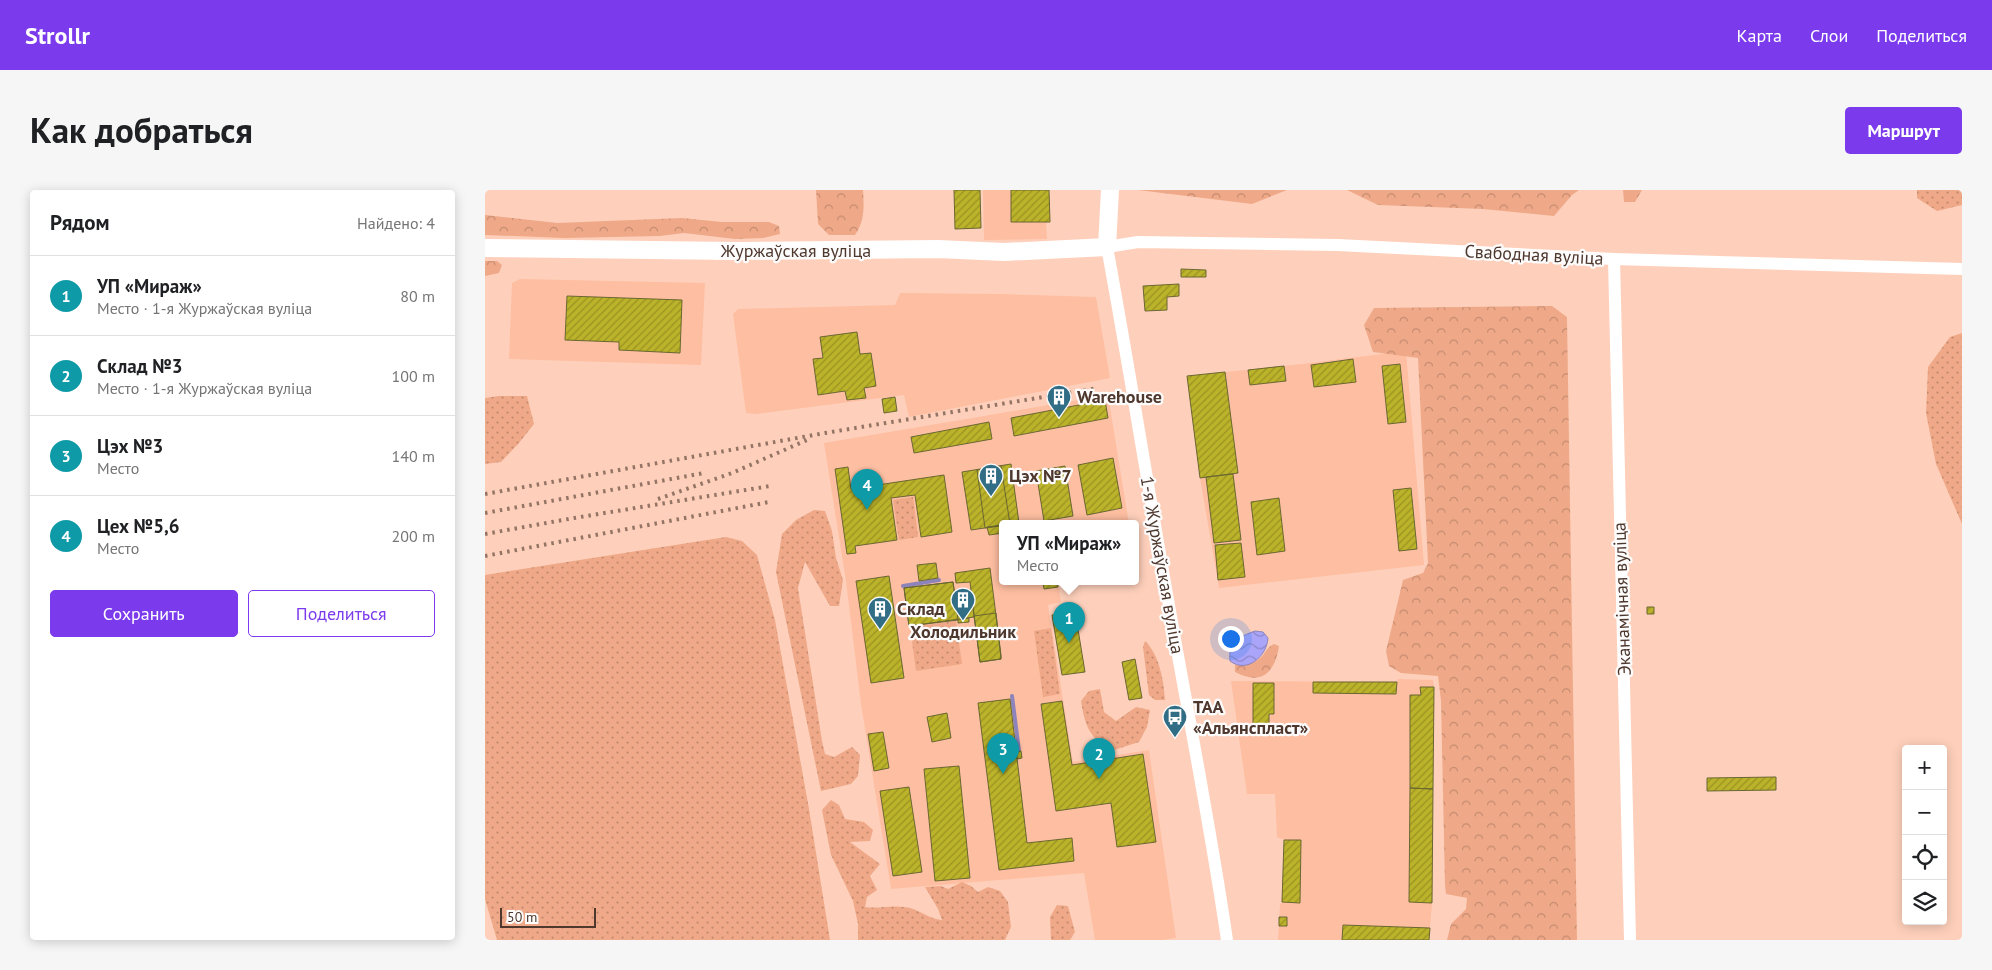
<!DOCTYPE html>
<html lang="ru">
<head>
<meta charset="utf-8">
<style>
  body { margin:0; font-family:"PT Sans",sans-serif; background:#f6f6f6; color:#202124 }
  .controls { position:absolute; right:15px; bottom:15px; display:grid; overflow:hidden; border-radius:5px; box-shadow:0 2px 12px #0003 }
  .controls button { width:45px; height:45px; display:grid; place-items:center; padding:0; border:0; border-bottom:1px solid #e0e0e0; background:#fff; color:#202124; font:25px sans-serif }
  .scale { position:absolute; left:15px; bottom:12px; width:96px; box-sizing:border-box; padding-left:5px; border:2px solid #4e372d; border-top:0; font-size:14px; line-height:18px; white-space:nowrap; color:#4e372d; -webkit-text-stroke:4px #fcfcfc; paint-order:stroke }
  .you { position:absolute; left:745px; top:448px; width:18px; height:18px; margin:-12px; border:4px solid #fff; border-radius:50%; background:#1a73e8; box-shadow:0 0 0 8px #1a73e833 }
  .badge { display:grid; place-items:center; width:32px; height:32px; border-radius:50%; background:#7c3aed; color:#fff; font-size:16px; font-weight:700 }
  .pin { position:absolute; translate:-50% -41px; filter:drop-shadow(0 1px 2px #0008) }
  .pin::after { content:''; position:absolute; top:26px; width:18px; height:15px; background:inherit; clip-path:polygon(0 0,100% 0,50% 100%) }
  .popup { position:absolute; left:514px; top:330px; width:140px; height:65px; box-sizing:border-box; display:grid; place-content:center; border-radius:5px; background:#fff; filter:drop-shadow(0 1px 4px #0005); font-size:16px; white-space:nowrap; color:#757577 }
  .popup b { font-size:19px; color:#202124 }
  .popup::after { content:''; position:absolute; left:50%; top:100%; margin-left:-10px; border:10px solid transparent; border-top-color:#fff }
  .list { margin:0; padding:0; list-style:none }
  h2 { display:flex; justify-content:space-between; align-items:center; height:65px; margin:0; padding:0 20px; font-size:21px }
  h2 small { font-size:16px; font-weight:400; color:#757577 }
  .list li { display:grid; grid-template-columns:32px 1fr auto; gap:15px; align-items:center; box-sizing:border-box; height:80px; padding:0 20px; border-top:1px solid #e0e0e0 }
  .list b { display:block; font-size:19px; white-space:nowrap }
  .list p { margin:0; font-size:16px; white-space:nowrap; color:#757577 }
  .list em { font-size:16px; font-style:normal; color:#757577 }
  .actions { display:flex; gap:10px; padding:15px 20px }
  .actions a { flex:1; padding:11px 0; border:1px solid #7c3aed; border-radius:5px; text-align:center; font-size:18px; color:#7c3aed }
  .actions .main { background:#7c3aed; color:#fff }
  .icon { flex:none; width:28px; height:28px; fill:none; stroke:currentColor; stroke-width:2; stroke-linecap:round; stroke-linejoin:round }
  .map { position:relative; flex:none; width:1477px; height:750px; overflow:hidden; border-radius:5px }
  header { display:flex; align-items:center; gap:30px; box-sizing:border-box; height:70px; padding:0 25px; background:#7c3aed; color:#fff }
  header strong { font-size:24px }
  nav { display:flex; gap:28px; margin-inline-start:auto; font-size:18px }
  .intro { display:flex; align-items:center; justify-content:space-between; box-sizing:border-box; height:120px; padding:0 30px }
  h1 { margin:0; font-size:35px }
  .button { padding:12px 22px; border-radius:5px; background:#7c3aed; color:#fff; font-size:18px; font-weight:700 }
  main { display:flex; gap:30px; padding:0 30px }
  aside { flex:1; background:#fff; border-radius:5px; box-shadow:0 2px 12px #0003 }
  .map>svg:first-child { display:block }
</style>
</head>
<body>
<header>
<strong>Strollr</strong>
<nav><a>Карта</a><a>Слои</a><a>Поделиться</a></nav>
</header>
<div class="intro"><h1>Как добраться</h1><a class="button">Маршрут</a></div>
<main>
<aside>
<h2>Рядом<small>Найдено: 4</small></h2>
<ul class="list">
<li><span class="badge" style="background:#0f9aa8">1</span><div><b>УП «Мираж»</b><p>Место · 1-я Журжаўская вуліца</p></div><em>80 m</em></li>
<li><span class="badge" style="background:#0f9aa8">2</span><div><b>Склад №3</b><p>Место · 1-я Журжаўская вуліца</p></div><em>100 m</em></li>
<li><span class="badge" style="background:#0f9aa8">3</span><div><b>Цэх №3</b><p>Место</p></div><em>140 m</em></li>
<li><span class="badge" style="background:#0f9aa8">4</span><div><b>Цех №5,6</b><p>Место</p></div><em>200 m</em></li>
</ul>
<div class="actions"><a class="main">Сохранить</a><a>Поделиться</a></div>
</aside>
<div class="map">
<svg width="1477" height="750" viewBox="0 0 1477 750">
  <defs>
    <pattern id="grass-dots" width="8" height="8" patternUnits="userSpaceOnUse" patternTransform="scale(1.25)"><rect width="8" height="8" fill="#efa988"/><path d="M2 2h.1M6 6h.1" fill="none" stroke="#c48a70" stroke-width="1.8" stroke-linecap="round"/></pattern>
    <pattern id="forest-crowns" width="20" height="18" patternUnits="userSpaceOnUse" patternTransform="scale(1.25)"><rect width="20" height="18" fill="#efa988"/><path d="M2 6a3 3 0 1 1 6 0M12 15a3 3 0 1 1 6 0" fill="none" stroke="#c48a70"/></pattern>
    <pattern id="water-waves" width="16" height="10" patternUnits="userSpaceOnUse" patternTransform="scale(1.25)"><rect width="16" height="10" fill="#aaa5f9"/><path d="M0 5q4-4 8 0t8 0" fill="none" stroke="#8d87ca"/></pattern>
    <pattern id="building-hatch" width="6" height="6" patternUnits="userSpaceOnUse" patternTransform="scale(1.25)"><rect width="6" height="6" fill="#bbb329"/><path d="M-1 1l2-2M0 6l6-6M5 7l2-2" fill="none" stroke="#9a9224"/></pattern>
  </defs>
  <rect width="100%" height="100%" fill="#fed0bb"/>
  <path fill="#febea1" d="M498 0H564L565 32 561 33 562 49 499 50Z
    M35 89 220 93 216 175 24 169 27 93Z
    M415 103 517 104 611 107 625 188 424 227 419 205 272 224 261 223 248 124 253 119 410 115Z
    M921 161 939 375 734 398 715 288 702 186 817 174Z
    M623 205 644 334H518V392H573L576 412 563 415 588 572 664 560 691 748 677 750H610L599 683 406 699 376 514 361 391 339 253Z
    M913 489 948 490 949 497 947 713 944 750H793L795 715 797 712 799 650 792 647 790 604H762L746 491 911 492Z"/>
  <path fill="url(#grass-dots)" d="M1432 0H1477V15L1452 21 1432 8Z
    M1477 143V334L1451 274 1441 223 1443 177 1465 147Z
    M14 206H42L49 234 34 253 16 272 0 274V208Z
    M428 307 433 347 414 350 408 310Z
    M329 320 340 321 347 341 351 368 358 390 354 416H345L320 372 313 398 337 551 340 564 349 567 367 557 375 565 373 586 366 594 336 601 291 382 297 344 311 330Z
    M241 347 257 351 272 365 290 430 324 619 345 750H12L0 709V385Z
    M471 431 477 474 431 481 425 437Z
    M566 438 575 504 558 507 549 441Z
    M660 451C674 464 679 491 680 510H670L664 505 658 457Z
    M615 499 619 522 631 531 651 517 665 520 662 537 654 552 626 561C604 547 600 536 596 511L604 501Z
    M346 610 354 615 360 629 379 632 388 640 385 651 365 652 395 674 385 686 392 700 382 707 380 717C393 719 406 715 419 717 433 718 443 729 457 730L453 719 440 697 456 696 463 699 477 692 486 696 493 702 503 697 515 701 523 712 526 737 520 750H373V734L368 711 346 665 337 620Z
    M572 715 583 716 590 742 585 750H566L565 727Z"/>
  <path fill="url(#forest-crowns)" d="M331 0H378C379 16 380 31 370 45H344L333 34Z
    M653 0H802L767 14Z
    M862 0H1094L1087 5 1069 26 998 19 893 15Z
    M1138 0H1157L1150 12H1139Z
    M0 25 72 33 197 28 237 32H284L294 36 295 44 278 48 250 49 199 43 175 46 79 48 0 45Z
    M0 71H12L17 75 14 83 0 86Z
    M1067 116 1082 127 1092 750H962L966 734 981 719 982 708 961 704 960 695 956 511 953 486 916 483 904 476 901 461 918 390 938 383 943 373 933 168 888 162 879 135 889 118Z
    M789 454 794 456C790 483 776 496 750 482V475C760 475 771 474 778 465 782 460 783 457 789 454Z"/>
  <path fill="url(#water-waves)" stroke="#8e84bc" d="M770 441 778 442 783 448C782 466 762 484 745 471 743 451 754 447 770 441Z"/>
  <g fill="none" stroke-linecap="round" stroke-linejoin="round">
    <path stroke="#8e84bc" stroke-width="4" d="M418 396 454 390
      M527 506 534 561"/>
  </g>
  <path fill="url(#building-hatch)" stroke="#6a6732" d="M469 0H495L496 38 470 39Z
    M526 0H564L565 32H526Z
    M696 79 721 80V87H696Z
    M694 94V106L682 107V120L660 121 658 96Z
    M82 106 197 110 195 163 134 160V152L80 150Z
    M372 142 375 164 386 163 391 196 379 198 381 208 362 210 360 201 333 205 328 169 338 168 335 147Z
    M868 169 871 192 829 197 826 175Z
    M915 174 921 232 903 234 897 176Z
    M799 176 801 191 765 195 763 180Z
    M740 182 753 283 715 288 702 186Z
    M410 207 412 221 399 223 397 209Z
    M620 210 623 228 529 246 526 228Z
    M504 232 507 249 429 263 426 247Z
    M628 268 637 318 602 325 593 275Z
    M526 274 534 333 486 340 477 282Z
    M516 276 525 334 500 338 492 280Z
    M580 276 588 326 559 331 551 281Z
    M363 277 366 299 459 285 467 342 436 347 430 305 406 308 412 350 370 356 371 363 362 364 350 279Z
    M748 284 756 350 729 353 721 287Z
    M926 298 932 359 914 361 908 300Z
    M794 308 800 361 772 365 766 312Z
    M518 335V343L504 345 502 337Z
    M756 353 760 387 733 390 730 355Z
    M451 373 453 388 434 391 432 375Z
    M505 378 516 465V469L495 472 485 392 471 393 470 383Z
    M404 386 419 488 386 493 371 391Z
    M468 392 471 412 479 411 480 416 488 415 489 427 424 436 419 398Z
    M468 392 473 430 424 436 419 398Z
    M558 392H572L573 397 559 399Z
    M1162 417H1169V424H1162Z
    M590 421 600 482 577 485 567 425Z
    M511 423 516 469 495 472 489 426Z
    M484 428V432L473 433V430Z
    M650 469 657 508 644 510 637 472Z
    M828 492H912L911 504 828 503Z
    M768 493H789V524H784V536H768Z
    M935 497H949L948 599 925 598V505H936Z
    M525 509 542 653 587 648 589 671 514 680 493 513Z
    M577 511 587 575 658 564 671 652 632 657 626 613 571 621 556 514Z
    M462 523 466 548 447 552 442 527Z
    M398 542 404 578 389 581 383 544Z
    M536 561 537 568 532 569 531 562Z
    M474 576 485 688 450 691 439 579Z
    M1291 587V600L1222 601V588Z
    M424 597 437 682 408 686 395 601Z
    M925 598 948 599 947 713 924 712Z
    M799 650H816L815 713 797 712Z
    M794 727H802V736H794Z
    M858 735 945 738 944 750H857Z"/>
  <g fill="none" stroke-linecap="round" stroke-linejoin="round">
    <path stroke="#fff" stroke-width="12" d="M1129 69 1145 750
      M742 750C724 626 699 504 678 381 659 273 642 165 622 57L653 52 853 55 1129 69 1477 79"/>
    <path stroke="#fff" stroke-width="18" d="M0 58 250 61 453 59 519 62 622 57 625 0"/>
    <path stroke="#947465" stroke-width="4" stroke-dasharray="2.5 5" stroke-linecap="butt" d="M0 304 340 243 613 198
      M173 309 247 283 322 250
      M0 323 219 283
      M0 344 89 328 285 296
      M0 366 284 312"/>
  </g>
  <defs>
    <symbol id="building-pin" viewBox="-11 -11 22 30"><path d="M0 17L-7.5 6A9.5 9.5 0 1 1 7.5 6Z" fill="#316d84" stroke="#fcfcfc"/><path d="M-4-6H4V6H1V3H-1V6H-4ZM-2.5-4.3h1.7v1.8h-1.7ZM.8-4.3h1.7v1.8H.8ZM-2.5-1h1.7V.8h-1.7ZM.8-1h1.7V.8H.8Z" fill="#fff"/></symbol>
    <symbol id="bus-pin" viewBox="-11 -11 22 30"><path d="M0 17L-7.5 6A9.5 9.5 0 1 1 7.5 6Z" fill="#316d84" stroke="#fcfcfc"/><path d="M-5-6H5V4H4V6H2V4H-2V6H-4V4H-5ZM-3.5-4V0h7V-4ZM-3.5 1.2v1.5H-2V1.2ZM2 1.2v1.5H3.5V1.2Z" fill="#fff"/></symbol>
  </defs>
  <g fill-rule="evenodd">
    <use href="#building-pin" x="560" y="193" width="28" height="38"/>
    <use href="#building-pin" x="492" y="272" width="28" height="38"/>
    <use href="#building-pin" x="464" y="396" width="28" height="38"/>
    <use href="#building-pin" x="381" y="405" width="28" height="38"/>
    <use href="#bus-pin" x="676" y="513" width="28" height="38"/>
  </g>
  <g text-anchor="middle" stroke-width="4.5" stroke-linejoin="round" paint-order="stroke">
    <g font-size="18" fill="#4e372d" stroke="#fcfcfc">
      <text x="311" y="67">Журжаўская вуліца</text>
      <text transform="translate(1049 65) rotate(3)" y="6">Свабодная вуліца</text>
      <text transform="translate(677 375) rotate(80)" y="6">1-я Журжаўская вуліца</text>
      <text transform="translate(1137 409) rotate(-92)" y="6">Эканамічная вуліца</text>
    </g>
    <g font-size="18" font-weight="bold" fill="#4e372d" stroke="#fcfcfc" text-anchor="start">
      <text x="592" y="213">Warehouse</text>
      <text x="524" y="292">Цэх №7</text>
      <text x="412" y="425">Склад</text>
      <text x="478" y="448" text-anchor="middle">Холодильник</text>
      <text x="708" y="523">ТАА<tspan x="708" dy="21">«Альянспласт»</tspan></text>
    </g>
  </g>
</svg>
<div class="controls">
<button>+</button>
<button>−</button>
<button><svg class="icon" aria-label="locate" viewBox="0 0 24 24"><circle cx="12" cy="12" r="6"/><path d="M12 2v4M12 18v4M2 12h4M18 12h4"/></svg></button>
<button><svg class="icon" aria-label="layers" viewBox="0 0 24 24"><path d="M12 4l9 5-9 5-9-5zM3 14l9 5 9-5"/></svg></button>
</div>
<div class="scale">50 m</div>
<div class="you"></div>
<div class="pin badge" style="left:584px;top:453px;background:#0f9aa8">1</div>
<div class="popup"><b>УП «Мираж»</b>Место</div>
<div class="pin badge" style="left:614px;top:589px;background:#0f9aa8">2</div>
<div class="pin badge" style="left:518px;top:584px;background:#0f9aa8">3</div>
<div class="pin badge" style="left:382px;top:320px;background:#0f9aa8">4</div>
</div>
</main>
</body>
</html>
